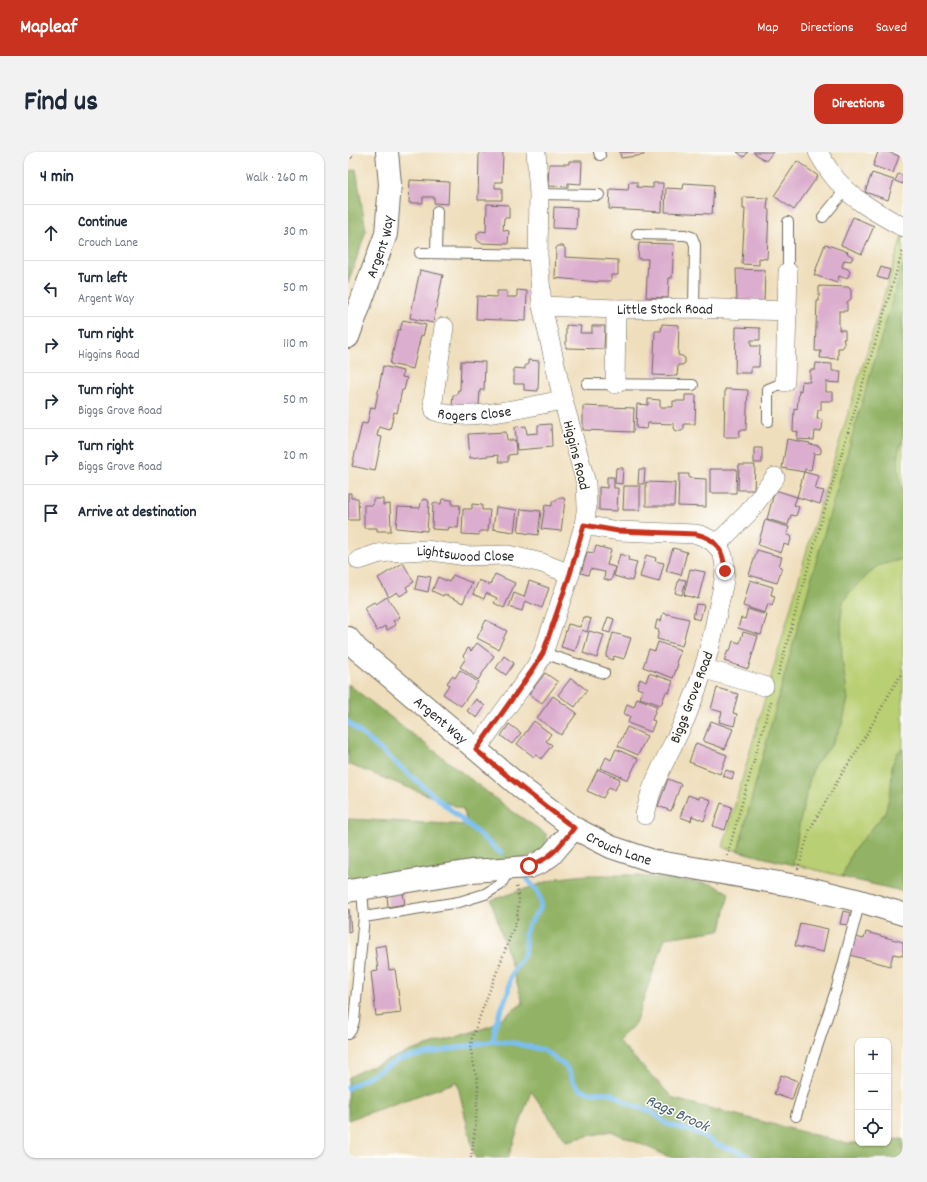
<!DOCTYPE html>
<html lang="en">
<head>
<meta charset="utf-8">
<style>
  body { margin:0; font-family:Dekko,sans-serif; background:#f2f2f3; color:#1f2937 }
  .controls { position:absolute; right:12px; bottom:12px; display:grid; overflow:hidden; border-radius:8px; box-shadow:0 1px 3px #0004 }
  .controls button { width:36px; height:36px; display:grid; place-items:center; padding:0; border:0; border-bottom:1px solid #e0e1e3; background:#fff; color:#1f2937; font:20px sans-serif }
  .stop { position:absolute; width:12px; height:12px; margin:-9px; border:3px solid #c8321e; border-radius:50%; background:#fff }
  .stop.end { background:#c8321e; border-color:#fff; box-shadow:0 1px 4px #0008 }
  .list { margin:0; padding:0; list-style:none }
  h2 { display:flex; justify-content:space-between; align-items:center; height:52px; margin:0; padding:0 16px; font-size:17px }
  h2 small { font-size:13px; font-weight:400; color:#747a83 }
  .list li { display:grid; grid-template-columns:26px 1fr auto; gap:12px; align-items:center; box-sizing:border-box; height:56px; padding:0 16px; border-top:1px solid #e0e1e3 }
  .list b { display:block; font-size:15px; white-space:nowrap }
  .list p { margin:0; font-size:13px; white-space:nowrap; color:#747a83 }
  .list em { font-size:13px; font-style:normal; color:#747a83 }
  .icon { flex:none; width:22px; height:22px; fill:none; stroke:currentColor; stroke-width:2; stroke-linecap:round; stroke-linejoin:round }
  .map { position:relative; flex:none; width:555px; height:1006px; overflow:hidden; border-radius:12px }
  header { display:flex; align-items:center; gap:24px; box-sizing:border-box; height:56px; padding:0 20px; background:#c8321e; color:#fff }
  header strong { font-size:19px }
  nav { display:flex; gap:22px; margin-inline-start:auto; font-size:14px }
  .intro { display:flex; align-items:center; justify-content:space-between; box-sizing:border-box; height:96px; padding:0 24px }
  h1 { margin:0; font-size:28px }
  .button { padding:10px 18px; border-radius:12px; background:#c8321e; color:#fff; font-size:14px; font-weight:700 }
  main { display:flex; gap:24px; padding:0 24px }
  aside { flex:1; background:#fff; border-radius:12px; box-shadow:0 1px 3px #0004 }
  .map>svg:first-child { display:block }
</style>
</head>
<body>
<header>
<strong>Mapleaf</strong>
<nav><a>Map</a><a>Directions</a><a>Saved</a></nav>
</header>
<div class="intro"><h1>Find us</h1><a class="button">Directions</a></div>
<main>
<aside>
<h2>4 min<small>Walk · 260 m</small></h2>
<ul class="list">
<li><svg class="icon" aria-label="ahead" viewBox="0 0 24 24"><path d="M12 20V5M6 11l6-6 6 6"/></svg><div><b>Continue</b><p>Crouch Lane</p></div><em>30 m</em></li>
<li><svg class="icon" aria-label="left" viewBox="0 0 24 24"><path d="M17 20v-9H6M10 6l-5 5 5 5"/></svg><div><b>Turn left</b><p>Argent Way</p></div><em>50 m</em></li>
<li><svg class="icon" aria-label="right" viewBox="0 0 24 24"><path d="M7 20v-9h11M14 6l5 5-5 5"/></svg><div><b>Turn right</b><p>Higgins Road</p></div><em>110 m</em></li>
<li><svg class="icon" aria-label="right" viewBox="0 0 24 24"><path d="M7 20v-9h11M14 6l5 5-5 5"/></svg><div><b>Turn right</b><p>Biggs Grove Road</p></div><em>50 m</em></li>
<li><svg class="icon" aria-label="right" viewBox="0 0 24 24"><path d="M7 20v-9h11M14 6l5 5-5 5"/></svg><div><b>Turn right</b><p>Biggs Grove Road</p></div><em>20 m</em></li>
<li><svg class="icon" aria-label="arrive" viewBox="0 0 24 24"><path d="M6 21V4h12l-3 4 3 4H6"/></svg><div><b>Arrive at destination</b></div></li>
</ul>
</aside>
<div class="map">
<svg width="555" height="1006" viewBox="0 0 555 1006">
  <rect width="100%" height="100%" fill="#fdfcf7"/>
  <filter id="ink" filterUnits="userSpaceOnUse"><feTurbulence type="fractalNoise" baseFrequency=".025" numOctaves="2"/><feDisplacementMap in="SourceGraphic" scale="8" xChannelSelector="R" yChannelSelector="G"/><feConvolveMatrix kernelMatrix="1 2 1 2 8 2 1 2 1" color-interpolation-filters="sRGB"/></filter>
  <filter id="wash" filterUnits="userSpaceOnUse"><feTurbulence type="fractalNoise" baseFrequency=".012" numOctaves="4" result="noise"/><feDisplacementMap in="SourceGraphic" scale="16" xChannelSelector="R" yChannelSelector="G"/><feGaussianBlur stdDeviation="0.9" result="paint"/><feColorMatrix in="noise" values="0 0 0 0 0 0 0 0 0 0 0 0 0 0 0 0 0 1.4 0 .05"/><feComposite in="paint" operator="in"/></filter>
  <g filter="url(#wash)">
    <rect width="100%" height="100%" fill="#efdebc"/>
    <path fill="#b9cf73" stroke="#727d4f" d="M555 81V736L554 739 375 695 464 380Z"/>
    <path fill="#92b265" stroke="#5e6e48" d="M8 17 18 79 0 131V20Z
      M555 112V285L550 302 551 324 555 348V407L529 414 501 441 495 450 493 466 494 507 500 547 494 573 483 594 466 614 462 626 451 674 445 713 390 699C440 502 497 307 555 112Z
      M0 532 161 657 198 682C201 697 188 701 176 706L0 732V667L120 673 115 657 0 612Z
      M555 596V736L554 739 494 725 504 700 537 661 543 638 544 613 550 600Z
      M238 723H283L329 728 364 732 381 741 373 778 317 786 287 872 270 889 326 947 498 991H540V988L555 987V1006H324L263 979 218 989 183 939 160 1006H127L109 930 0 968V926L12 919 63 899 143 874 175 851 143 748 211 726Z"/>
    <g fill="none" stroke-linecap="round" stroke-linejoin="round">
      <path stroke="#79bef0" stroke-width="5" d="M0 570 153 701
        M145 889 148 871 160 840 163 824 167 815 176 803 177 797V781L181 772 192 757 193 752 192 746 190 740 176 723
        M0 936 52 907 145 889 166 891 196 898 217 914 222 921 225 929 231 936 239 940 262 941 267 943 283 953 303 959 319 972 343 979 356 984 370 993 392 1000 403 1006"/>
    </g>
    <g id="blocks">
      <path fill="#dbadce" d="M0 0H4V6H0Z
        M131 0H155L154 30H147V36H154V48H130Z
        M272 0H295L296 3 273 6Z
        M389 0H400L396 5Z
        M405 0H425L418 9Z
        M530 0H540L551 4 545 21 525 14Z
        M221 9H234L233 32 220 31V35L200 34 201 12H221Z
        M449 9 470 24 446 58 426 44Z
        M524 21 546 28 540 48 517 40Z
        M550 22 555 23V32L547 29Z
        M62 28 101 30 100 52 86 51V45H75V51H61Z
        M281 30H289V35L305 36V31H315L314 60 261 57 262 37 280 38Z
        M336 31 366 33 364 62 317 60 318 36 335 37Z
        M395 45 420 46 419 57 421 58 419 107 411 106V113L394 112 397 57H395Z
        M139 52 161 53V66H156L155 78 161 79 160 92 133 91 129 88V82L133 79 138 80Z
        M206 55 229 56 228 77 205 76Z
        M505 65 526 74 514 102 493 93Z
        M291 91 326 92 324 126H321L320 146 298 145 300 107H290Z
        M477 92 500 100 499 101 505 105 503 109 496 108 494 115 500 117 502 120 500 125 497 126 491 124 489 131 466 123Z
        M210 94H215L217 96V105L270 108V123H263V129H250V130L207 126 208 96Z
        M533 115 542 118 539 128 529 125Z
        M388 117 417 118 416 151 389 150Z
        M72 118 95 123 85 171 62 166Z
        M471 134 500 135 503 138V147L499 150V159H491V178H497V187H495L496 190V194L494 196H490V207L472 206 473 199H467L469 149H471Z
        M169 138 179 139 178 169 128 167 129 144 149 145V139H159V145H169Z
        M55 168 78 173 75 184 73 183 65 217 42 212 50 178H52Z
        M314 172 331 173 330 203 334 204 337 206V211L334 213H330L329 224 305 223 307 179H313Z
        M218 173 233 174 232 181H244V174H257L256 197 218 196Z
        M388 175 412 176V188H403V194H412L411 215H403V221H387Z
        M180 208 191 209 190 239 176 238V232H166V216L177 217V213H180Z
        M113 209 137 210 136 238H132L131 255 104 254 105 243H109L110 238H112Z
        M468 211 484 212V219H493L492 231 478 230V240H485V249H473V258H470L469 267H472L475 269 474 277 472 280 467 279 466 288 449 287 450 280 445 279 446 256 449 257 451 238 453 239 454 229 462 230V218H467Z
        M35 214 55 219 54 225 59 226 56 238H54L49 261 46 260 42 278 31 275 29 284 34 285 27 319 4 314 14 271 19 272 23 255 27 256Z
        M377 237 400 238 398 278H392L391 285H376Z
        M337 243H348L347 272H336V276L334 279H328L326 276V272L300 271 299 277 288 276 289 252 300 253V247L312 248V255H325V249H337Z
        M235 254 286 256 285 280 235 278Z
        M203 272 204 295 169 298 167 275 178 274 179 282 190 281V273Z
        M158 280 159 288H167L168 302 160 303V310H151L150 303 122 306 120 282Z
        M439 287 462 291 461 292 471 294 473 297V301L470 302 466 301 463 318 457 317 456 320 471 324 467 337 476 339 472 352 449 345 456 320 434 316Z
        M406 296H414V311H406Z
        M391 313H407L406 338H390Z
        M268 316H275L274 332 267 331Z
        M291 317H297L296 332H290Z
        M362 317H389L388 341H362Z
        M331 322H341V326L358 327V355L330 354Z
        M259 325H266V336H270L269 359 251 358V335L259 336Z
        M298 330 327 331 326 354H298Z
        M276 334H292V358H275Z
        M427 338 449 345 446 353 451 355 448 364 443 363 440 373 419 367Z
        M0 341H3V346H10L11 368H0Z
        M211 346H216L217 349 213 379 193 377 197 353 204 354V349H208Z
        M25 347H35V353L42 352 43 379H29V376H16V353H25Z
        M75 347 80 348 81 351 79 379 48 376 50 355 72 356 73 351Z
        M94 347 104 348V353H112L110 376 101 375 100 378 84 377 85 351 93 352Z
        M124 352 134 353V358H142L140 379H132L131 383 114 382 115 357H124Z
        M148 355 169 358 166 380 145 377Z
        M173 357 193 359 190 383 170 380Z
        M417 368 441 375 439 383 444 384 441 394 436 392 433 401 410 393Z
        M248 394 263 398 259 413 267 415 263 429 256 427 257 420 242 417 240 423 233 421 239 400 246 401Z
        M325 396 339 400 333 423 318 419Z
        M409 398 434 405 431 414 434 415 429 431 401 423Z
        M272 402 281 405 280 408 289 410 284 429 266 424Z
        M298 403 308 406 307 409 316 411 311 430 292 425Z
        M55 411 66 430 58 435 60 439 52 444 49 440 41 445 30 426Z
        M342 417 357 420 350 447 336 443Z
        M147 422 167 431 156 456 146 451 149 446 138 441 136 447 125 442 131 428 142 433Z
        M70 423 83 425 80 440 67 437Z
        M105 423 124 431 115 451 96 442 95 444 84 439 90 425 101 430Z
        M331 427 338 428 334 443 327 441Z
        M402 428 425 435 423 443 427 444 424 454 420 452 417 461 395 454Z
        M181 429 201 436 194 456 177 449 174 459 161 455 166 441 176 445Z
        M39 445 52 465 45 469 48 473 39 478 37 474 29 479 16 456 26 450 28 452Z
        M348 452 356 453 352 468 345 466Z
        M400 457 419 463 413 483 390 476 393 466 397 467Z
        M315 461 341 467 334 494 309 487 311 478 307 477 309 468 313 469Z
        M236 465 243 467 239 480 234 478 227 499 213 495 220 472 232 475Z
        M260 465 266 467 262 481 255 479Z
        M138 468 159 479 150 497 129 486Z
        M241 479 256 483 249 506 235 501Z
        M395 480 410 484 400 517 376 509 380 498 382 499 385 489 392 491Z
        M265 481 283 486 276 507 266 504 265 508 258 505Z
        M310 490 333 498 328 511 330 512 325 526 295 515 301 497 307 499Z
        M129 491 146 504 130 528 112 515 118 506 115 504 120 496 123 499Z
        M156 504 166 511 158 523 148 516Z
        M112 518 130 530 113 554 95 542 101 533 99 531 104 524 107 526Z
        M197 521 210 530 194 551 181 542Z
        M301 521 325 529 321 541 318 540 313 553 292 546 295 538 289 536 292 527 298 530Z
        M223 526 239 538 227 555 210 543Z
        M369 536 390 542 385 561 389 562 386 574 371 570 374 560 363 557Z
        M205 544 229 561 213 583 189 566Z
        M289 546 309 554 304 568 307 569 303 580 280 571 282 564 276 562 279 552 286 555Z
        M128 547 137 554 129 566 119 559Z
        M186 569 203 582 198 589 204 593 193 607 188 603 186 605 169 592Z
        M363 569 385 577 377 597 355 589Z
        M161 572 173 581 164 592 153 584Z
        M279 575 299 584 290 603 270 594Z
        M348 591 379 603 372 622 341 610Z
        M268 597 290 607 280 628 253 616 258 605 263 608Z
        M250 617 272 627 267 638 261 635 255 646 239 639Z
        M378 618 386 621 384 627 375 624Z
        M320 627 333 632 323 659 310 654Z
        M340 643 351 647 352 644 363 648 356 669 344 664 343 669 332 665Z
        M373 651 384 655 377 678 365 674Z
        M55 741 57 752 40 755 39 743Z
        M0 757H1L3 779 0 780Z
        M495 759 503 761 501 773 492 772Z
        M452 771 480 777 475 800 447 794Z
        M518 780 555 790V804L545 802 542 814 502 803 507 785 516 787Z
        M38 793 41 818 47 817 53 861 28 864 23 820 30 819 27 795Z
        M433 923 450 929 444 948 426 942Z"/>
    </g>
  </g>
  <g filter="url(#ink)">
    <use href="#blocks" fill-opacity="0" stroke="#706a5e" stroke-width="1"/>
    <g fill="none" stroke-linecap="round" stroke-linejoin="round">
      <defs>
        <path id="service" d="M251 0 252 3
          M191 42 251 43
          M475 65 498 37
          M440 70V120
          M289 82 337 83 344 85 347 93 346 156
          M72 101 190 103
          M88 101 89 59
          M239 232 345 233
          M420 269V237L437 230
          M195 501 256 521
          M16 765 111 750 137 742 152 733 156 727 160 717
          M0 882 3 878 6 869 16 765 14 738
          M448 964 463 913 489 835 512 749"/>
        <g id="minor">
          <path d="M470 0C474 7 478 14 483 21 501 46 529 61 555 75"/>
          <path id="s1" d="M194 154 268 157 342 156 440 159"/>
          <path id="s2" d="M96 175 85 249 87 259C118 271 181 254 215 248"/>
          <path d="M437 230 440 120"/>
          <path d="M267 232 268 157"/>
          <path d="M236 373 270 379 348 382C359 384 371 392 375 404 380 419 374 437 371 452 364 493 354 527 338 565 327 590 313 614 303 640 301 647 299 655 297 663"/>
          <path d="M368 393 400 361 427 325"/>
          <path id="s3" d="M11 408 29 402 41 400 78 398 118 404 160 403 194 411 222 422"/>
          <path d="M357 517 416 534"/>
          <path d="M128 598 187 516 195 501 222 422 236 373 239 354 238 331 215 248 194 154 190 103 191 42 188 0"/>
        </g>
        <g id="tertiary">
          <path id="s4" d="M0 185 38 82 42 32 39 0"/>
          <path id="s5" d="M0 486 9 497 33 517 175 637 226 676 263 695 305 709 460 736 512 749 555 762"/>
          <path d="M0 739 123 719 181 715 193 710 203 703 226 676"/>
        </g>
      </defs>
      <use href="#service" stroke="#706a5e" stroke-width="12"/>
      <use href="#minor" stroke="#706a5e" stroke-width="20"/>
      <use href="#tertiary" stroke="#706a5e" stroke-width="24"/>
      <path stroke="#706a5e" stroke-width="2.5" stroke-dasharray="1 3" stroke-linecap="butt" d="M430 523 470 380 555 98
        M379 704 423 549
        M450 717 462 677 496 618 507 602 550 527 555 521
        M123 1006 128 969 130 933 123 899 124 885 169 767 171 746 168 734"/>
      <use href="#service" stroke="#fff" stroke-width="10"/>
      <use href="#minor" stroke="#fff" stroke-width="19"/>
      <use href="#tertiary" stroke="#fff" stroke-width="22"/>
    </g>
  </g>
  <g fill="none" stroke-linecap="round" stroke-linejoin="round" filter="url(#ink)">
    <path stroke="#c8321e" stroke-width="5" d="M181 714C204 706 211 695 226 676L175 637 128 598 186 516 195 501 222 422 236 373 270 379 348 382C368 386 376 399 377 419"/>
  </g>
  <g text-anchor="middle" stroke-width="3" stroke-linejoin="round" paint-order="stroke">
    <g font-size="15" fill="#2b2b2b" stroke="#fdfcf7">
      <text dy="5" stroke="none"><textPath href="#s4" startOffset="96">Argent Way</textPath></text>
      <text dy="5" stroke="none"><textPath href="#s1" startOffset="123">Little Stock Road</textPath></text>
      <text dy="5" stroke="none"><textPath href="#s2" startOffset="125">Rogers Close</textPath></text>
      <text transform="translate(229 303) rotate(76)" y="5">Higgins Road</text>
      <text dy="5" stroke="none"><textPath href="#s3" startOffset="108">Lightswood Close</textPath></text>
      <text transform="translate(343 545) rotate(-69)" y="5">Biggs Grove Road</text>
      <text dy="5" stroke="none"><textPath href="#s5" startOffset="124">Argent Way</textPath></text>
      <text dy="5" stroke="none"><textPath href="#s5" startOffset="345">Crouch Lane</textPath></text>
    </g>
    <g font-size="16" font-style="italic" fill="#465e70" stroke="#fdfcf7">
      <text transform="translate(330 960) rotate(25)" y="6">Rags Brook</text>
    </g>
  </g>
</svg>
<div class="controls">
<button>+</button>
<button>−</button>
<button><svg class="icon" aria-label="locate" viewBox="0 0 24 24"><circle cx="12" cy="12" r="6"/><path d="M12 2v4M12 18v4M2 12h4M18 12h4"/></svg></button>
</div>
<div class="stop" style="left:181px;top:714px"></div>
<div class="stop end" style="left:377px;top:419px"></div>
</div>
</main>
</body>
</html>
